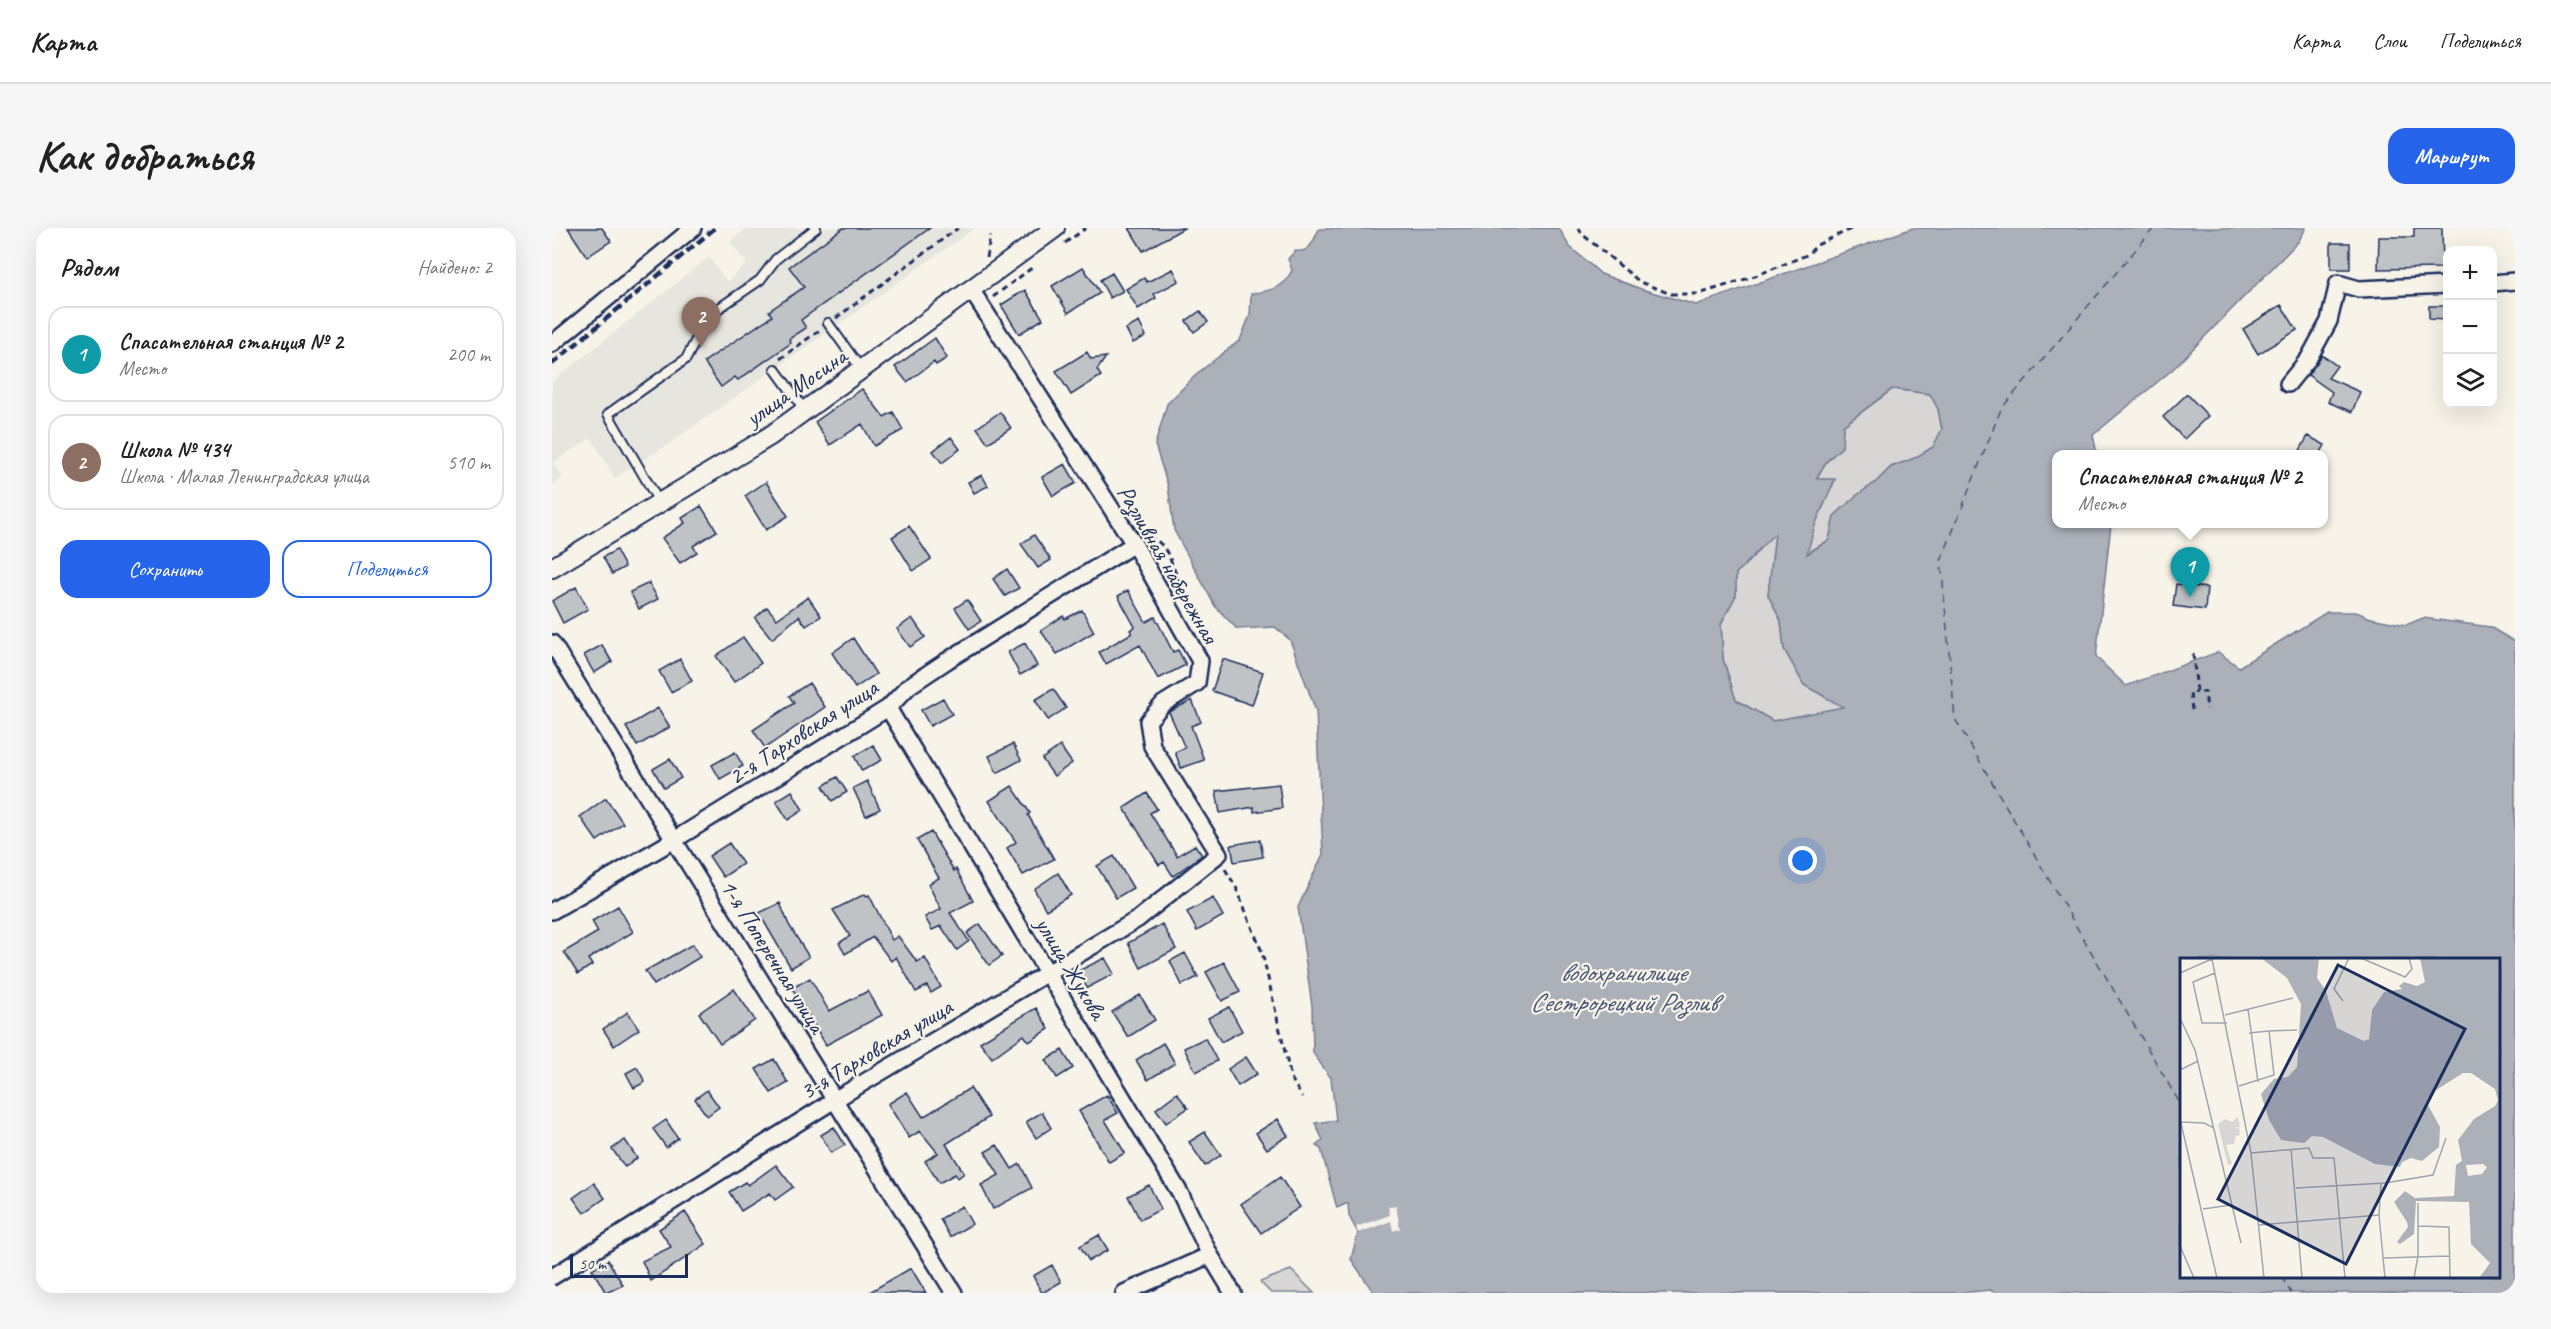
<!DOCTYPE html>
<html lang="ru">
<head>
<meta charset="utf-8">
<style>
  body { margin:0; font-family:Caveat,sans-serif; background:#f6f6f6; color:#222 }
  .controls { position:absolute; right:18px; top:18px; display:grid; overflow:hidden; border-radius:12px; box-shadow:0 6px 24px #0002 }
  .controls button { width:54px; height:54px; display:grid; place-items:center; padding:0; border:0; border-bottom:2px solid #e0e0e0; background:#fff; color:#222; font:30px sans-serif }
  .scale { position:absolute; left:18px; bottom:15px; width:118px; box-sizing:border-box; padding-left:6px; border:3px solid #1b2f5e; border-top:0; font-size:16px; line-height:21px; white-space:nowrap; color:#1b2f5e; -webkit-text-stroke:4px #f7f3e8; paint-order:stroke }
  .you { position:absolute; left:1251px; top:633px; width:21px; height:21px; margin:-15px; border:4px solid #fff; border-radius:50%; background:#1a73e8; box-shadow:0 0 0 9px #1a73e833 }
  .badge { display:grid; place-items:center; width:39px; height:39px; border-radius:50%; background:#2563eb; color:#fff; font-size:20px; font-weight:700 }
  .pin { position:absolute; translate:-50% -50px; filter:drop-shadow(0 2px 3px #0008) }
  .pin::after { content:''; position:absolute; top:32px; width:21px; height:18px; background:inherit; clip-path:polygon(0 0,100% 0,50% 100%) }
  .popup { position:absolute; left:1500px; top:222px; width:276px; height:78px; box-sizing:border-box; display:grid; place-content:center; border-radius:12px; background:#fff; filter:drop-shadow(0 2px 4px #0005); font-size:20px; white-space:nowrap; color:#767676 }
  .popup b { font-size:22px; color:#222 }
  .popup::after { content:''; position:absolute; left:50%; top:100%; margin-left:-12px; border:12px solid transparent; border-top-color:#fff }
  .list { margin:0; padding:0; list-style:none }
  h2 { display:flex; justify-content:space-between; align-items:center; height:78px; margin:0; padding:0 24px; font-size:26px }
  h2 small { font-size:20px; font-weight:400; color:#767676 }
  .list li { display:grid; grid-template-columns:39px 1fr auto; gap:18px; align-items:center; box-sizing:border-box; height:96px; margin:0 12px 12px; padding:0 12px; border:2px solid #e0e0e0; border-radius:18px }
  .list b { display:block; font-size:22px; white-space:nowrap }
  .list p { margin:0; font-size:20px; white-space:nowrap; color:#767676 }
  .list em { font-size:20px; font-style:normal; color:#767676 }
  .actions { display:flex; gap:12px; padding:18px 24px }
  .actions a { flex:1; padding:14px 0; border:2px solid #2563eb; border-radius:18px; text-align:center; font-size:21px; color:#2563eb }
  .actions .main { background:#2563eb; color:#fff }
  .icon { flex:none; width:33px; height:33px; fill:none; stroke:currentColor; stroke-width:2; stroke-linecap:round; stroke-linejoin:round }
  .map { position:relative; flex:none; width:1963px; height:1065px; overflow:hidden; border-radius:18px }
  header { display:flex; align-items:center; gap:36px; box-sizing:border-box; height:84px; padding:0 30px; background:#fff; border-bottom:2px solid #e0e0e0 }
  header strong { font-size:28px }
  nav { display:flex; gap:33px; margin-inline-start:auto; font-size:21px }
  .intro { display:flex; align-items:center; justify-content:space-between; box-sizing:border-box; height:144px; padding:0 36px }
  h1 { margin:0; font-size:42px }
  .button { padding:15px 27px; border-radius:18px; background:#2563eb; color:#fff; font-size:21px; font-weight:700 }
  main { display:flex; gap:36px; padding:0 36px }
  aside { flex:1; background:#fff; border-radius:18px; box-shadow:0 6px 24px #0002 }
  .map>svg:first-child { display:block }
</style>
</head>
<body>
<header>
<strong>Карта</strong>
<nav><a>Карта</a><a>Слои</a><a>Поделиться</a></nav>
</header>
<div class="intro"><h1>Как добраться</h1><a class="button">Маршрут</a></div>
<main>
<aside>
<h2>Рядом<small>Найдено: 2</small></h2>
<ul class="list">
<li><span class="badge" style="background:#0f9aa8">1</span><div><b>Спасательная станция № 2</b><p>Место</p></div><em>200 m</em></li>
<li><span class="badge" style="background:#8d6e63">2</span><div><b>Школа № 434</b><p>Школа · Малая Ленинградская улица</p></div><em>510 m</em></li>
</ul>
<div class="actions"><a class="main">Сохранить</a><a>Поделиться</a></div>
</aside>
<div class="map">
<svg width="1963" height="1065" viewBox="0 0 1963 1065">
  <rect width="100%" height="100%" fill="#f7f3e8"/>
  <filter id="ink" filterUnits="userSpaceOnUse"><feTurbulence type="fractalNoise" baseFrequency=".0167" numOctaves="2"/><feDisplacementMap in="SourceGraphic" scale="12" xChannelSelector="R" yChannelSelector="G"/><feConvolveMatrix kernelMatrix="1 2 1 2 8 2 1 2 1" color-interpolation-filters="sRGB"/></filter>
  <g filter="url(#ink)">
    <path fill="#e6e5de" d="M195 0H423L118 215 63 250 39 210 1 235 11 250 1 257 0 254V154L157 29 175 54 195 36 178 14Z"/>
    <path fill="#d7d6d4" stroke="#798299" stroke-width="1.5" d="M1341 161 1378 166 1386 181 1390 202 1381 219 1363 230 1339 239 1324 254 1304 268 1283 288 1277 312 1254 326 1263 297 1283 252 1264 251 1274 234 1290 219 1291 198Z
      M1223 306 1216 367 1229 393 1232 421 1252 457 1292 479 1221 493 1184 472 1171 431 1169 396 1184 367V345C1201 332 1206 318 1223 306Z
      M739 1042 762 1065H719L708 1054Z"/>
    <path fill="#acb0b9" stroke="#727c95" stroke-width="1.5" fill-rule="evenodd" d="M1007 0 1017 18 1049 46 1089 61 1144 77 1361 0H1754L1746 14 1620 142 1541 207 1545 226H1504V296H1559L1544 429 1574 458 1666 424 1687 439 1775 384H1804L1819 390 1854 397 1871 390 1938 399 1963 414V1065H1444L1438 1062 1408 1065H822L799 1031 806 1005 797 988 796 975 785 980 769 921 764 918 771 912 763 895 784 892 779 850 761 825 760 778 746 679 771 626 764 483 738 412 723 399 685 401 663 378 622 302 616 258 603 217 615 176 647 144 688 112 698 87 699 66C719 62 731 62 740 42L736 31 743 23C759 25 761 13 767 1ZM1340 161 1378 166 1386 181 1390 201 1381 219 1363 230 1339 239 1324 254 1304 268 1282 288 1277 312 1255 326 1263 297 1283 251H1264L1274 234 1290 219 1291 198ZM1223 306 1216 367 1229 393 1232 421 1252 457 1291 479 1221 493 1184 472 1171 431 1169 396 1184 367V345C1200 333 1207 318 1223 306ZM1630 732H1946V1048H1630Z"/>
    <path fill="#f7f3e8" d="M844 978 848 1001 841 1003 839 993 806 1005 804 999 838 987 836 979Z"/>
    <g fill="none" stroke-linecap="round" stroke-linejoin="round">
      <path stroke="#465679" stroke-width="1.5" stroke-dasharray="8 6" stroke-linecap="butt" d="M1602 0 1449 181 1389 333 1403 491 1630 879
        M1729 1048 1739 1065"/>
    </g>
    <path fill="#c0c3c5" stroke="#1b2f5e" stroke-width="1.5" d="M16 0H50L59 13 35 29Z
      M291 0H378L249 92 254 100 237 111 239 115 186 152 183 149 169 159 152 134 220 88 217 83 252 59 237 39Z
      M577 0H632L591 23Z
      M1862 0H1890L1891 40 1826 41 1827 9H1862Z
      M1779 15H1798V41H1779Z
      M531 39 548 65 516 85 500 58Z
      M621 41 627 53 602 66 604 70 586 81 574 61 592 50 595 54Z
      M560 45 571 63 558 70 548 52Z
      M473 62 491 91 467 106 449 77Z
      M1729 77 1745 102 1706 126 1691 101Z
      M1877 78H1895L1894 92 1877 91Z
      M648 83 656 94 642 104 634 93Z
      M587 94 594 108 581 115 574 101Z
      M383 110 395 130 384 137 382 134 355 154 343 139Z
      M535 124 539 131 554 129 545 142 549 148 519 167 504 143Z
      M1770 127 1785 138 1776 150 1808 164 1800 184 1776 174 1780 164 1756 147Z
      M310 161 332 189 341 184 351 202 322 218 310 196 278 217 263 194Z
      M1635 166 1656 188 1632 211 1611 189Z
      M448 184 459 200 436 215 425 200Z
      M1756 208 1773 217 1768 226H1746Z
      M399 209 408 221 390 235 381 223Z
      M513 236 524 255 501 268 490 249Z
      M430 247 436 258 422 265 416 254Z
      M214 254 236 288 214 302 193 268Z
      M149 278 165 303 141 318 145 324 128 335 110 310 133 295 130 290Z
      M357 298 379 331 361 343 340 309Z
      M482 307 499 332 486 340 469 316Z
      M64 322 73 339 60 346 51 329Z
      M455 341 467 360 453 368 441 351Z
      M97 355 106 371 87 381 78 364Z
      M1624 356 1655 360 1653 382 1621 378Z
      M24 359 36 381 11 395 0 373Z
      M576 362 594 394 603 389 621 424 626 422 634 437 606 451 588 417 554 436 547 424 580 405 578 402 583 399 566 368Z
      M256 369 269 388 254 398 247 388 220 411 203 390 215 379 225 391Z
      M415 372 429 393 417 401 403 380Z
      M530 382 542 404 505 426 489 403 511 388 513 391Z
      M360 390 373 409 358 419 345 401Z
      M191 409 209 435 182 454 164 428Z
      M301 410 324 446 303 460 280 425Z
      M473 415 485 438 468 447 456 424Z
      M50 417 60 434 42 445 32 427Z
      M128 431 140 453 119 464 107 443Z
      M671 431 711 444 700 477 660 463Z
      M257 455 273 479 213 520 201 502 242 475 237 468Z
      M501 461 514 480 496 492 483 472Z
      M391 470 400 486 378 498 369 482Z
      M640 472 649 494 639 498 652 532 629 540 623 524 633 520 617 484Z
      M106 480 118 499 85 518 74 499Z
      M461 516 469 532 445 545 437 528Z
      M321 517 330 532 310 543 302 528Z
      M508 518 520 535 502 548 490 531Z
      M183 524 191 538 168 551 160 537Z
      M118 531 129 550 112 560 101 541Z
      M285 549 295 564 280 573 271 558Z
      M315 553 328 581 314 588 301 560Z
      M727 556 730 580 702 584V579L668 585 664 563Z
      M460 558 478 585 476 587 502 631 471 647 455 620 464 614 437 573Z
      M240 563 251 582 236 592 224 573Z
      M595 565 605 581 598 585 625 628 643 617 650 627 621 648 612 634 607 637 572 580Z
      M54 570 71 595 45 613 28 589Z
      M379 604 402 643 404 641 421 673 398 685 417 713 405 722 389 698 380 702 373 689 389 681 376 656 387 650 365 612Z
      M708 612 711 629 682 634 679 617Z
      M177 615 191 636 171 649 157 628Z
      M562 628 581 660 564 670 545 638Z
      M506 645 519 667 494 682 482 661Z
      M313 666 314 668 317 667 340 712 346 708 365 734 373 730 389 759 379 765 375 758 364 764 344 729 339 733 321 709 293 726 287 715 298 708 281 682Z
      M661 670 671 688 645 703 635 684Z
      M228 675 237 697 257 729 239 740 207 685Z
      M66 678 81 704 36 731 40 737 26 746 12 724 46 704 40 693Z
      M428 696 450 728 437 737 415 705Z
      M610 696 624 721 589 740 576 715Z
      M141 716 148 729 102 757 93 743Z
      M633 725 646 749 630 757 618 733Z
      M553 730 562 746 535 760 526 743Z
      M672 734 688 764 670 773 654 744Z
      M258 750 277 783 316 763 330 787 274 817 240 760Z
      M182 761 203 792 168 816 147 785Z
      M588 767 603 792 576 809 560 784Z
      M677 779 690 803 669 814 656 790Z
      M484 780 497 801 477 814 472 807 440 830 428 814Z
      M76 784 87 801 62 818 51 801Z
      M653 810 665 833 644 844 632 820Z
      M611 815 623 835 596 852 584 832Z
      M510 822 521 840 505 850 494 832Z
      M694 829 705 846 686 858 676 841Z
      M222 831 236 855 219 865 204 841Z
      M85 839 93 854 82 860 74 845Z
      M418 860 437 889 394 916 412 945 406 950 403 946 387 955 373 933 386 925 368 903 357 910 336 876 355 864 371 889Z
      M155 862 167 879 155 888 143 871Z
      M625 865 636 880 614 895 604 881Z
      M555 867 566 885 553 892 573 925 557 934 527 883Z
      M490 884 499 900 484 910 474 894Z
      M726 891 736 908 715 921 704 905Z
      M114 892 126 910 114 919 101 901Z
      M282 899 293 917 279 925 269 907Z
      M653 904 669 927 653 938 637 914Z
      M73 912 85 930 73 939 60 921Z
      M445 917 460 941 468 936 480 960 441 981 429 957 447 947 433 924Z
      M224 937 241 959 223 972 218 965 189 983 177 964 193 954 196 957Z
      M728 949 748 979 709 1005 689 976Z
      M42 955 53 970 32 985 21 970Z
      M597 957 609 981 588 992 576 968Z
      M410 978 420 996 398 1009 388 991Z
      M133 984 154 1016 99 1053 90 1033 119 1019 107 1001Z
      M547 1007 556 1022 537 1033 528 1018Z
      M56 1032 71 1057 54 1065 40 1041Z
      M500 1037 509 1054 490 1065 481 1048Z
      M359 1040 374 1065H316Z"/>
    <g fill="none" stroke-linecap="round" stroke-linejoin="round">
      <defs>
        <path id="service" d="M276 95 309 141
          M223 141 252 181
          M107 274 56 186 134 131 157 87 208 52 224 31 264 0"/>
        <path id="minor" d="M1940 55 1963 53
          M0 116 141 0
          M1736 156 1757 130 1777 93 1786 55 1807 61 1896 57
          M0 415 402 1065
          M336 480 628 965 658 1027 681 1065
          M0 683 122 612 336 480 357 458 396 432 582 316
          M0 1049 284 871 586 691 667 626 600 518 596 493 611 476 645 455 648 433 582 316 420 63
          M572 1065 658 1027"/>
        <path id="tertiary" d="M0 340 218 208 503 0"/>
      </defs>
      <use href="#service" stroke="#1b2f5e" stroke-width="12"/>
      <use href="#minor" stroke="#1b2f5e" stroke-width="20"/>
      <use href="#tertiary" stroke="#1b2f5e" stroke-width="22"/>
      <path stroke="#1b2f5e" stroke-width="3" stroke-dasharray="6 4.5" stroke-linecap="butt" d="M1026 0 1031 7 1088 54 1119 66H1147L1203 48 1255 27 1265 17 1301 0
        M513 15 534 0
        M435 30 438 8
        M441 69 481 39
        M284 90 406 0
        M228 131 269 101
        M596 310C614 310 621 340 627 354L622 360
        M1641 426 1645 464H1653L1655 481
        M1640 482 1638 465 1645 464
        M673 641 684 659 710 724 739 850 750 869"/>
      <use href="#service" stroke="#f7f3e8" stroke-width="8"/>
      <use href="#minor" stroke="#f7f3e8" stroke-width="15"/>
      <use href="#tertiary" stroke="#f7f3e8" stroke-width="18"/>
      <path stroke="#1b2f5e" stroke-width="4.5" stroke-dasharray="9 4.5" stroke-linecap="butt" d="M0 136 163 0"/>
    </g>
  </g>
  <g text-anchor="middle" stroke-width="4.5" stroke-linejoin="round" paint-order="stroke">
    <g font-size="24" fill="#1b2f5e" stroke="#f7f3e8">
      <text transform="translate(244 159) rotate(-35)" y="8">улица Мосина</text>
      <text transform="translate(616 336) rotate(60)" y="8">Разливная набережная</text>
      <text transform="translate(251 504) rotate(-33)" y="8">2-я Тарховская улица</text>
      <text transform="translate(221 728) rotate(58)" y="8">1-я Поперечная улица</text>
      <text transform="translate(519 740) rotate(59)" y="8">улица Жукова</text>
      <text transform="translate(324 821) rotate(-31)" y="8">3-я Тарховская улица</text>
    </g>
    <g font-size="26" font-style="italic" fill="#465679" stroke="#f7f3e8">
      <text x="1071" y="753">водохранилище<tspan x="1071" dy="30">Сестрорецкий Разлив</tspan></text>
    </g>
  </g>
  <g transform="translate(1628 730)">
    <rect width="320" height="320" fill="#f7f3e8"/>
    <path d="M58 159 60 169 54 170H59L60 177 56 178 54 186 46 187 52 206 48 207 38 166 45 161 52 164Z" fill="#d7d6d4"/>
    <path d="M81 0H139L137 20 146 33 157 70 184 83 189 81 192 52 204 34 222 31 219 28 224 24 237 28 245 24 240 0H319V319H300L310 305 291 286 289 244 236 243 234 276 220 286 217 284 228 269 227 264 214 244 225 233 235 240 274 238 276 207 282 203 278 182 294 161 315 148 318 142 315 131 291 115H283L253 134 248 147 260 169 259 189 242 203 231 200 222 204 220 209 195 206 143 179 132 178 124 185 101 182 89 162 81 136 94 121 108 119 117 109 121 46 107 20ZM286 207 303 206 307 209 302 216 288 218Z" fill="#acb0b9" fill-rule="evenodd"/>
    <path fill="none" stroke="#acb0b9" stroke-width="3" d="M115 0 148 79 163 95 182 103 278 98 320 106M297 74 320 68"/>
    <path fill="none" stroke="#9fa5b1" stroke-width="1.5" d="M181 0 225 19 232 11 229 0M32 1 71 195 84 320M0 15 34 0M35 15 13 24 22 65H47M163 43 154 31 169 0M68 51 78 124M45 57 113 40M0 60 15 92 61 285M69 75 89 73M0 112 18 103M59 128 94 117 89 73 117 72M0 161 37 320M1 164 24 165 34 170M111 191 122 320M71 195 129 190 133 200H154L165 320M201 225 199 257 205 320M116 230 205 225 253 217 266 180M23 251 51 247M79 267 199 257M238 268 269 269 270 320M0 288 14 320M204 300 269 298M234 320 238 298V245"/>
    <path fill="#1b2f5e" fill-opacity="0.15" stroke="#1b2f5e" stroke-width="3" d="M158 7 285 71 166 306 38 241Z"/>
    <rect width="320" height="320" fill="none" stroke="#1b2f5e" stroke-width="3"/>
  </g>
</svg>
<div class="controls">
<button>+</button>
<button>−</button>
<button><svg class="icon" aria-label="layers" viewBox="0 0 24 24"><path d="M12 4l9 5-9 5-9-5zM3 14l9 5 9-5"/></svg></button>
</div>
<div class="scale">50 m</div>
<div class="you"></div>
<div class="pin badge" style="left:1638px;top:369px;background:#0f9aa8">1</div>
<div class="popup"><b>Спасательная станция № 2</b>Место</div>
<div class="pin badge" style="left:149px;top:119px;background:#8d6e63">2</div>
</div>
</main>
</body>
</html>
